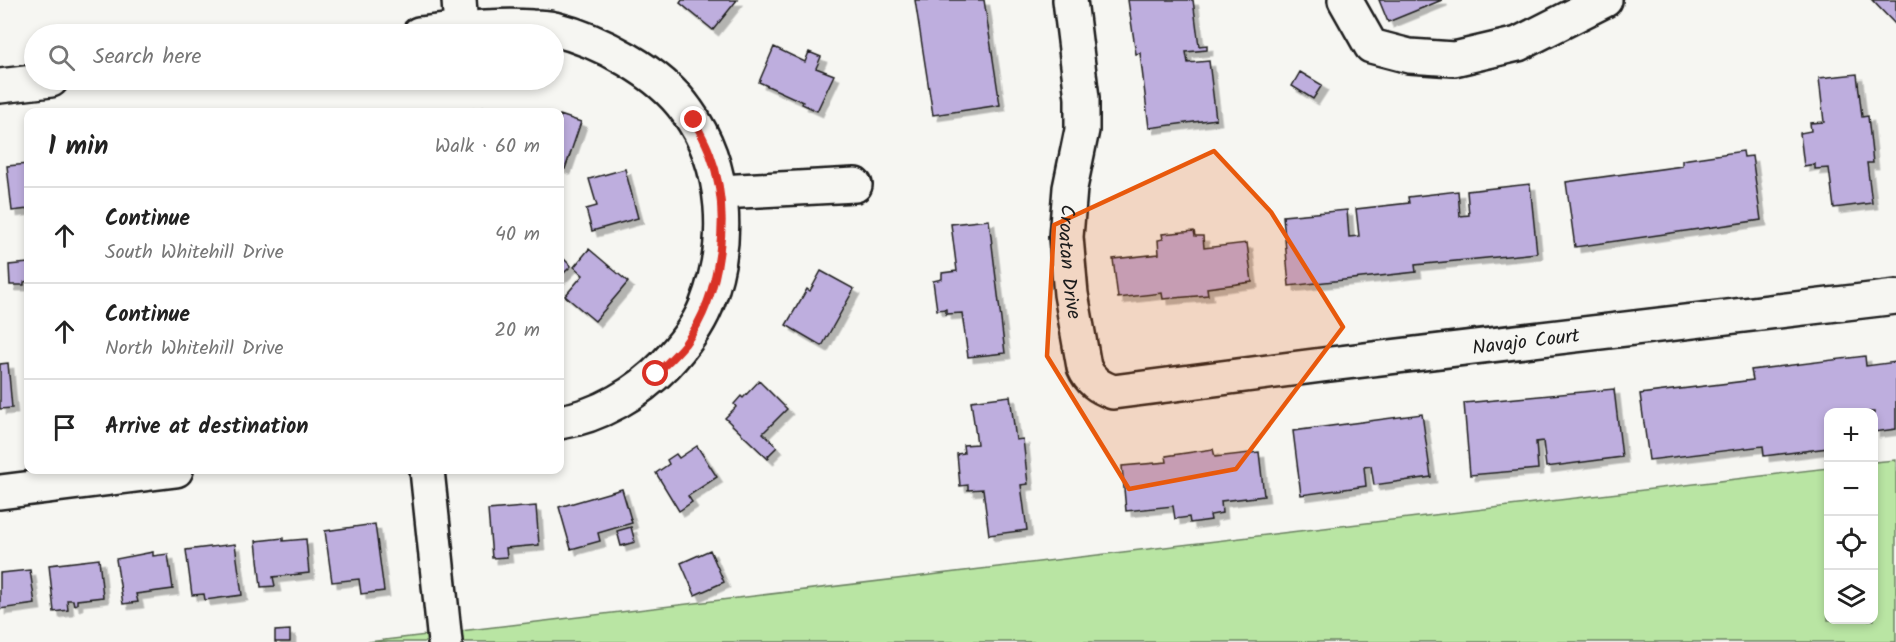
<!DOCTYPE html>
<html lang="en">
<head>
<meta charset="utf-8">
<style>
  body { margin:0; font-family:Kalam,sans-serif; background:#f2f2f2; color:#222 }
  .controls { position:absolute; right:18px; bottom:18px; display:grid; overflow:hidden; border-radius:12px; box-shadow:0 3px 9px #0003 }
  .controls button { width:54px; height:54px; display:grid; place-items:center; padding:0; border:0; border-bottom:2px solid #e0e0e0; background:#fff; color:#222; font:30px sans-serif }
  .stop { position:absolute; width:18px; height:18px; margin:-14px; border:4px solid #d93025; border-radius:50%; background:#fff }
  .stop.end { background:#d93025; border-color:#fff; box-shadow:0 2px 6px #0008 }
  .list { margin:0; padding:0; list-style:none }
  h2 { display:flex; justify-content:space-between; align-items:center; height:78px; margin:0; padding:0 24px; font-size:26px }
  h2 small { font-size:20px; font-weight:400; color:#767676 }
  .list li { display:grid; grid-template-columns:39px 1fr auto; gap:18px; align-items:center; box-sizing:border-box; height:96px; padding:0 24px; border-top:2px solid #e0e0e0 }
  .list b { display:block; font-size:22px; white-space:nowrap }
  .list p { margin:0; font-size:20px; white-space:nowrap; color:#767676 }
  .list em { font-size:20px; font-style:normal; color:#767676 }
  .icon { flex:none; width:33px; height:33px; fill:none; stroke:currentColor; stroke-width:2; stroke-linecap:round; stroke-linejoin:round }
  .map { position:relative; flex:none; width:1896px; height:642px; overflow:hidden }
  .search { position:absolute; background:#fff; box-shadow:0 3px 9px #0003; left:24px; top:24px; width:540px; height:66px; display:flex; align-items:center; gap:15px; box-sizing:border-box; padding:0 21px; border-radius:33px; color:#767676; font-size:22px }
  .panel { position:absolute; background:#fff; box-shadow:0 3px 9px #0003; left:24px; top:108px; width:540px; height:366px; border-radius:12px }
  .map>svg:first-child { display:block }
</style>
</head>
<body>
<div class="map">
<svg width="1896" height="642" viewBox="0 0 1896 642">
  <defs>
    <filter id="shadow"><feDropShadow dx="5.5" dy="5.5" stdDeviation="0" flood-color="#0004"/></filter>
  </defs>
  <rect width="100%" height="100%" fill="#f6f6f2"/>
  <filter id="ink" filterUnits="userSpaceOnUse"><feTurbulence type="fractalNoise" baseFrequency=".0167" numOctaves="2"/><feDisplacementMap in="SourceGraphic" scale="12" xChannelSelector="R" yChannelSelector="G"/><feConvolveMatrix kernelMatrix="1 2 1 2 8 2 1 2 1" color-interpolation-filters="sRGB"/></filter>
  <g filter="url(#ink)">
    <path fill="#b9e5a3" stroke="#6a8060" stroke-width="1.5" d="M1896 460V642H368L1828 468V620H1874V462Z"/>
    <path fill="#beaede" stroke="#1c1c1c" stroke-width="1.5" filter="url(#shadow)" d="M682 0H737L713 30 680 3Z
      M915 0H984L1000 105 933 115Z
      M1128 0H1193L1199 46 1207 45V50L1186 52 1188 63 1209 61 1216 119 1149 128 1140 53 1136 54Z
      M1379 0H1442L1388 22Z
      M1872 0H1896V25Z
      M774 47 805 62 809 52 821 57 816 68 834 75 817 111 802 104 803 102 759 82Z
      M1300 72 1322 85 1313 99 1292 86Z
      M1857 74 1862 117 1868 116 1873 163H1867L1872 203 1834 208 1829 168 1815 169V164L1804 166 1800 133 1811 131 1810 123 1824 122 1819 78Z
      M488 107 489 112H444Z
      M560 115 581 122 565 169 560 167Z
      M1743 151 1744 157 1752 156 1761 220 1575 247 1566 182 1682 166V160Z
      M28 164V209L12 211 7 166Z
      M625 169 638 218 592 231 586 209 597 206 589 179Z
      M1530 184 1537 253 1415 265 1416 272 1289 286 1283 216 1347 210 1349 237 1359 236 1356 209 1409 203 1408 197 1458 191 1460 216 1469 215 1467 191Z
      M989 220 1005 353 968 357 962 313 946 314V309L937 310 933 281 942 279V273L957 271 951 224Z
      M1194 231 1195 236H1203L1204 248 1247 243 1252 282 1207 288 1208 295 1163 299 1162 293 1118 298 1113 259 1159 254 1158 240 1163 239 1162 234Z
      M589 249 628 282 595 321 565 296 583 275 574 267Z
      M562 257 571 266 560 277V259Z
      M28 263V281L24 282V285H10L9 265Z
      M821 271 854 289 822 346 786 325 807 289 810 291Z
      M1865 356 1866 366 1896 362V429L1874 432V412H1828V448L1764 456 1763 446 1649 460 1640 394 1753 380 1751 370Z
      M8 363 12 408 0 409V364Z
      M759 381 787 409 763 433 777 447 768 456 769 458 768 459 725 418 736 407 734 404 741 396 743 398Z
      M1614 389 1622 457 1546 467 1543 441 1536 442 1538 469 1470 475 1464 403Z
      M1010 396 1016 440 1023 439 1028 484 1021 485 1027 530 989 535 983 489 968 490V485L960 486 957 454 964 453 963 445 977 444 971 401Z
      M1422 414 1431 477 1374 485 1371 466 1364 467 1366 486 1301 495 1293 431Z
      M697 446 717 477 688 496 692 502 679 511 656 473 669 464 667 460 676 454 679 458Z
      M1213 449 1215 457 1259 452 1264 496 1221 501 1222 513 1210 515 1211 520 1190 523 1189 517 1175 519 1173 506 1126 511 1122 466 1167 462 1166 456Z
      M622 489 632 523 598 533 600 541 571 549 559 507Z
      M536 506 539 545 506 548 507 557 492 558 488 510Z
      M375 524 384 591 361 594 359 579 332 582 325 531Z
      M631 527 635 542 621 546 617 531Z
      M283 538V541L306 539 309 573 273 577 275 586 261 587 256 541Z
      M235 544 242 595 205 600 204 594 192 595 186 550Z
      M710 550 724 582 695 595 681 563Z
      M153 552V556L168 554 173 589 136 594 138 602 123 604 116 559Z
      M99 559 103 597 77 600V604L74 605 73 600H67L68 610 54 612 49 565Z
      M30 570 35 604 0 609V573Z
      M290 630V642H275V631Z"/>
    <g fill="none" stroke-linecap="round" stroke-linejoin="round">
      <defs>
        <g id="minor">
          <path d="M459 0 461 29"/>
          <path id="s1" d="M1070 0 1082 98V130L1070 188 1066 237 1071 294 1084 367C1090 381 1099 387 1113 392L1322 365 1896 297"/>
          <path d="M1345 0 1371 46 1409 56 1454 59 1518 44 1605 0"/>
          <path d="M419 34C457 30 494 24 532 27 539 27 547 27 554 29 599 40 660 72 687 111 727 166 731 243 706 306 697 328 682 347 665 365 638 393 599 416 560 422"/>
          <path d="M0 86 51 80"/>
          <path d="M720 192 855 185"/>
          <path d="M427 470 445 642"/>
          <path d="M0 492 176 470"/>
        </g>
      </defs>
      <use href="#minor" stroke="#1c1c1c" stroke-width="38"/>
      <use href="#minor" stroke="#f6f6f2" stroke-width="33"/>
    </g>
  </g>
  <g fill="none" stroke-linecap="round" stroke-linejoin="round" filter="url(#ink)">
    <path stroke="#d93025" stroke-width="8" d="M656 374C666 364 677 354 685 344 722 294 732 211 710 154 706 142 699 131 694 120"/>
  </g>
  <path fill="#e8590c" fill-opacity="0.2" stroke="#e8590c" stroke-width="4.5" stroke-linejoin="round" d="M1214 151 1271 212 1343 327 1236 469 1129 489 1047 356 1054 225Z"/>
  <g text-anchor="middle" stroke-width="4.5" stroke-linejoin="round" paint-order="stroke">
    <g font-size="20" fill="#1c1c1c" stroke="#f6f6f2">
      <text dy="7" stroke="none"><textPath href="#s1" startOffset="264">Croatan Drive</textPath></text>
      <text dy="7" stroke="none"><textPath href="#s1" startOffset="826">Navajo Court</textPath></text>
    </g>
  </g>
</svg>
<div class="controls">
<button>+</button>
<button>−</button>
<button><svg class="icon" aria-label="locate" viewBox="0 0 24 24"><circle cx="12" cy="12" r="6"/><path d="M12 2v4M12 18v4M2 12h4M18 12h4"/></svg></button>
<button><svg class="icon" aria-label="layers" viewBox="0 0 24 24"><path d="M12 4l9 5-9 5-9-5zM3 14l9 5 9-5"/></svg></button>
</div>
<div class="stop" style="left:656px;top:374px"></div>
<div class="stop end" style="left:694px;top:120px"></div>
<div class="search"><svg class="icon" aria-label="search" viewBox="0 0 24 24"><circle cx="10" cy="10" r="6"/><path d="M15 15l6 6"/></svg>Search here</div>
<section class="panel">
<h2>1 min<small>Walk · 60 m</small></h2>
<ul class="list">
<li><svg class="icon" aria-label="ahead" viewBox="0 0 24 24"><path d="M12 20V5M6 11l6-6 6 6"/></svg><div><b>Continue</b><p>South Whitehill Drive</p></div><em>40 m</em></li>
<li><svg class="icon" aria-label="ahead" viewBox="0 0 24 24"><path d="M12 20V5M6 11l6-6 6 6"/></svg><div><b>Continue</b><p>North Whitehill Drive</p></div><em>20 m</em></li>
<li><svg class="icon" aria-label="arrive" viewBox="0 0 24 24"><path d="M6 21V4h12l-3 4 3 4H6"/></svg><div><b>Arrive at destination</b></div></li>
</ul>
</section>
</div>
</body>
</html>
